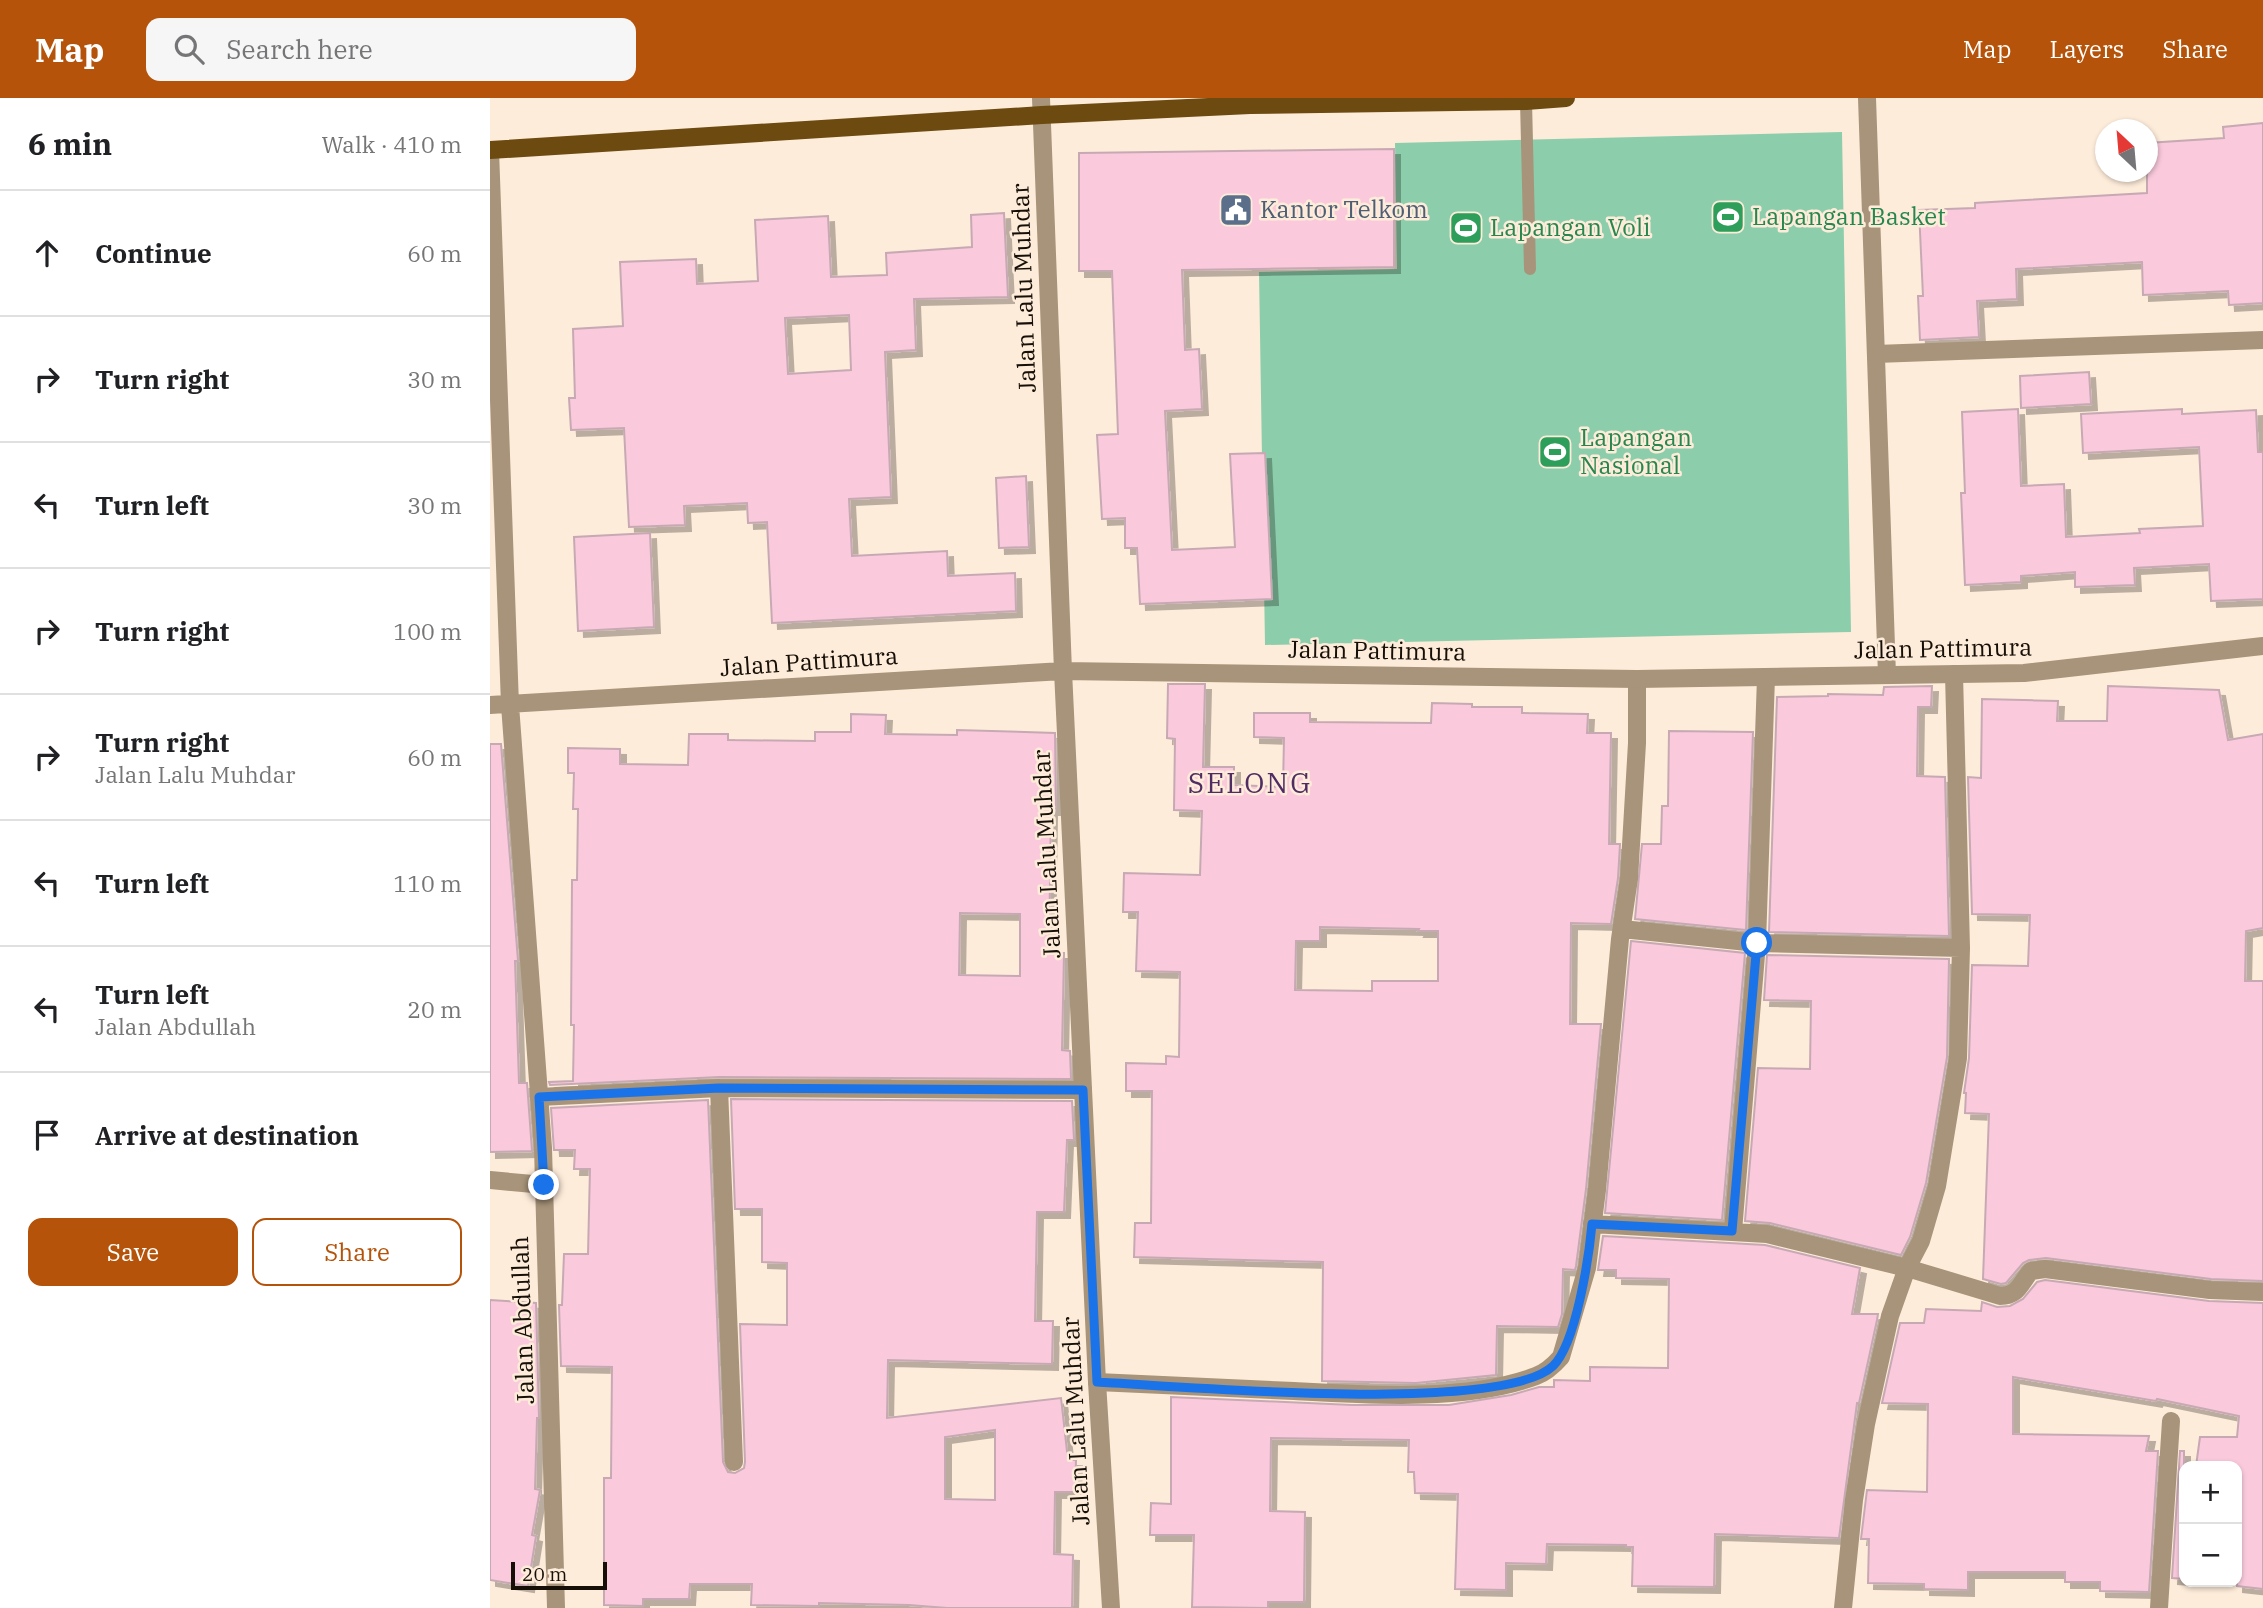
<!DOCTYPE html>
<html lang="en">
<head>
<meta charset="utf-8">
<style>
  body { margin:0; font-family:"IBM Plex Serif",serif; background:#f6f6f6; color:#202124 }
  .controls { position:absolute; right:21px; bottom:21px; display:grid; overflow:hidden; border-radius:14px; box-shadow:0 2px 5px #0004 }
  .controls button { width:63px; height:63px; display:grid; place-items:center; padding:0; border:0; border-bottom:2px solid #e0e0e0; background:#fff; color:#202124; font:35px sans-serif }
  .compass { position:absolute; left:1605px; top:21px; width:63px; height:63px; border-radius:50%; background:#fff; box-shadow:0 2px 5px #0004; rotate:334deg }
  .scale { position:absolute; left:21px; bottom:18px; width:96px; box-sizing:border-box; padding-left:7px; border:4px solid #160f07; border-top:0; font-size:19px; line-height:24px; white-space:nowrap; color:#160f07; -webkit-text-stroke:5px #feecda; paint-order:stroke }
  .stop { position:absolute; width:21px; height:21px; margin:-16px; border:5px solid #1a73e8; border-radius:50%; background:#fff }
  .stop.end { background:#1a73e8; border-color:#fff; box-shadow:0 2px 7px #0008 }
  .list { margin:0; padding:0; list-style:none }
  h2 { display:flex; justify-content:space-between; align-items:center; height:91px; margin:0; padding:0 28px; font-size:30px }
  h2 small { font-size:23px; font-weight:400; color:#757577 }
  .list li { display:grid; grid-template-columns:46px 1fr auto; gap:21px; align-items:center; box-sizing:border-box; height:126px; padding:0 28px; border-top:2px solid #e0e0e0 }
  .list b { display:block; font-size:26px; white-space:nowrap }
  .list p { margin:0; font-size:23px; white-space:nowrap; color:#757577 }
  .list em { font-size:23px; font-style:normal; color:#757577 }
  .actions { display:flex; gap:14px; padding:21px 28px }
  .actions a { flex:1; padding:16px 0; border:2px solid #b45309; border-radius:14px; text-align:center; font-size:24px; color:#b45309 }
  .actions .main { background:#b45309; color:#fff }
  .icon { flex:none; width:38px; height:38px; fill:none; stroke:currentColor; stroke-width:2; stroke-linecap:round; stroke-linejoin:round }
  .map { position:relative; flex:none; width:1773px; height:1510px; overflow:hidden }
  header { display:flex; align-items:center; gap:42px; box-sizing:border-box; height:98px; padding:0 35px; background:#b45309; color:#fff }
  header strong { font-size:33px }
  nav { display:flex; gap:38px; margin-inline-start:auto; font-size:24px }
  .search { width:490px; height:63px; background:#f6f6f6; display:flex; align-items:center; gap:18px; box-sizing:border-box; padding:0 24px; border-radius:14px; color:#757577; font-size:26px }
  main { display:flex }
  aside { flex:1; background:#fff }
  .map>svg:first-child { display:block }
</style>
</head>
<body>
<header>
<strong>Map</strong>
<div class="search"><svg class="icon" aria-label="search" viewBox="0 0 24 24"><circle cx="10" cy="10" r="6"/><path d="M15 15l6 6"/></svg>Search here</div>
<nav><a>Map</a><a>Layers</a><a>Share</a></nav>
</header>
<main>
<aside>
<h2>6 min<small>Walk · 410 m</small></h2>
<ul class="list">
<li><svg class="icon" aria-label="ahead" viewBox="0 0 24 24"><path d="M12 20V5M6 11l6-6 6 6"/></svg><div><b>Continue</b></div><em>60 m</em></li>
<li><svg class="icon" aria-label="right" viewBox="0 0 24 24"><path d="M7 20v-9h11M14 6l5 5-5 5"/></svg><div><b>Turn right</b></div><em>30 m</em></li>
<li><svg class="icon" aria-label="left" viewBox="0 0 24 24"><path d="M17 20v-9H6M10 6l-5 5 5 5"/></svg><div><b>Turn left</b></div><em>30 m</em></li>
<li><svg class="icon" aria-label="right" viewBox="0 0 24 24"><path d="M7 20v-9h11M14 6l5 5-5 5"/></svg><div><b>Turn right</b></div><em>100 m</em></li>
<li><svg class="icon" aria-label="right" viewBox="0 0 24 24"><path d="M7 20v-9h11M14 6l5 5-5 5"/></svg><div><b>Turn right</b><p>Jalan Lalu Muhdar</p></div><em>60 m</em></li>
<li><svg class="icon" aria-label="left" viewBox="0 0 24 24"><path d="M17 20v-9H6M10 6l-5 5 5 5"/></svg><div><b>Turn left</b></div><em>110 m</em></li>
<li><svg class="icon" aria-label="left" viewBox="0 0 24 24"><path d="M17 20v-9H6M10 6l-5 5 5 5"/></svg><div><b>Turn left</b><p>Jalan Abdullah</p></div><em>20 m</em></li>
<li><svg class="icon" aria-label="arrive" viewBox="0 0 24 24"><path d="M6 21V4h12l-3 4 3 4H6"/></svg><div><b>Arrive at destination</b></div></li>
</ul>
<div class="actions"><a class="main">Save</a><a>Share</a></div>
</aside>
<div class="map">
<svg width="1773" height="1510" viewBox="0 0 1773 1510">
  <defs>
    <filter id="shadow"><feDropShadow dx="6" dy="6" stdDeviation="0" flood-color="#0004"/></filter>
  </defs>
  <rect width="100%" height="100%" fill="#feecda"/>
  <path fill="#8cceab" d="M1352 34 1361 534 775 547 769 174 907 171 905 45Z"/>
  <path fill="#facadc" stroke="#c7a9b4" stroke-width="2" fill-rule="evenodd" filter="url(#shadow)" d="M1773 25V205L1739 207 1738 193 1653 197 1652 164 1526 171 1527 201 1487 203 1489 239 1430 242 1428 198H1433L1429 112 1485 110V105L1657 95V45L1734 40 1733 29Z
    M904 51V169L692 172 695 252 709 251 712 311 675 313 682 452 745 449 740 356 775 355 782 501 650 506 647 450H635V420L612 421 607 337 628 336 622 173H589V55Z
    M514 115 518 199 424 201 426 252 395 254 401 399 359 401 362 458 457 453 458 478 525 475 526 513 282 525 277 424 258 425 257 405 194 408 195 427 139 429 134 330 81 332 79 300H85L83 231 133 228 130 164 206 161 207 186 268 183 265 122 338 118 341 179 397 177 396 155 482 149 481 117ZM359 217 361 272 298 276 295 220Z
    M1599 274 1601 306 1531 310 1530 278Z
    M1528 311 1531 388 1574 386 1576 439 1650 435 1649 431 1713 428 1709 349 1593 355 1591 316 1692 311V316L1766 312 1768 354H1773V501L1721 503 1719 466 1644 470 1645 487 1585 489V474L1531 478V484L1475 487 1471 395H1475L1472 314Z
    M536 378 539 449 509 450 506 380Z
    M160 435 164 529 88 533 84 439Z
    M678 586H715L713 669H744V687L793 689 794 640 764 639V615H820V624L941 625 942 605 982 606V609H1032V615L1098 616 1097 635H1121L1119 746H1130L1128 780 1121 826 1081 825 1080 926H1111L1096 1091 1086 1168 1085 1172 1073 1171 1072 1216 1068 1229 1007 1228 1006 1277 926 1285 832 1283 833 1164 644 1159 645 1125H661L662 993H636V965L676 966V958L689 959 690 874 646 873 648 814H633L634 775 710 777 712 713 684 712 685 641 677 640ZM830 829 929 831 928 833H948V883H882V893L805 892 806 843H830Z
    M1442 588 1441 609H1428L1427 678 1455 679 1459 838 1279 834 1287 599 1338 598V596L1393 597 1394 589Z
    M1618 588 1729 592 1738 642 1773 636V830L1756 833 1755 883H1773V1183L1721 1181 1556 1160 1539 1162 1533 1165 1516 1185 1511 1186 1493 1181 1499 1016 1475 1015 1476 995H1474L1479 960 1482 867 1538 868 1540 817 1482 816 1478 679 1491 680 1492 601 1568 603 1567 623H1617Z
    M361 616 396 617 395 636 467 637V632L565 635 566 711H561L559 855H574L572 952 580 953 581 981 229 979 60 987 59 984 83 983 84 927H81L82 782H87L88 711H83L84 675H78V650L130 651V666L198 667 199 636H238V642L325 643V634H361ZM470 815 530 816V878L469 877Z
    M1179 633 1263 634 1256 832 1145 821 1152 746H1171L1172 708H1178Z
    M0 646H11L28 863H25L29 985H37L42 1053 0 1054Z
    M1141 843 1255 855 1232 1122 1115 1115Z
    M1277 857 1459 861 1457 959 1436 1085 1420 1139 1411 1157 1280 1125 1255 1123 1268 970 1320 971 1321 903 1274 902Z
    M241 1001 582 1003 584 1042H577L574 1114H547L545 1223H563L562 1266 398 1262 397 1320 571 1300 578 1362H586L585 1394H565L564 1456 583 1457 582 1510H457L419 1507 329 1505V1508L261 1507 262 1486H200L199 1501H153V1508L114 1507V1380H121L122 1269 71 1268 69 1207H72L74 1156H98L100 1071H84L85 1052H64L61 1010 218 1002 233 1364 238 1374 245 1375 254 1370 255 1364 250 1226 297 1227V1165L272 1164V1111H245ZM505 1332V1402L455 1401V1339Z
    M1113 1138 1275 1147 1370 1170 1362 1216H1388L1387 1222 1369 1305H1367L1349 1440 1225 1436 1224 1489 1142 1488 1143 1449H1136V1447L1057 1446 1056 1466 1016 1465V1492L965 1491 968 1396 925 1395 924 1374H918L919 1342 781 1340 780 1413 815 1414 814 1504H778V1510L702 1509 704 1437H660L661 1405 681 1406V1299L862 1307H959L1021 1297 1049 1289H1064V1282L1100 1283V1269L1178 1270 1179 1181 1126 1180V1172H1108Z
    M1555 1182 1719 1203 1773 1205V1491L1747 1488V1368H1706L1710 1339H1747L1749 1318 1667 1301 1666 1303 1523 1279V1336L1659 1338 1656 1353H1668L1659 1494 1610 1493V1484H1575V1474H1478V1492L1434 1491V1486L1378 1485 1379 1441H1371L1377 1392 1437 1394 1438 1306 1392 1305 1410 1225H1434L1436 1211 1491 1213 1492 1204 1507 1209 1520 1208 1533 1201 1547 1184Z
    M0 1202 46 1205 49 1320H47L45 1391 50 1392 42 1437 46 1438 38 1488 0 1482Z
    M1690 1353H1694V1481L1682 1480Z"/>
  <g fill="none" stroke-linecap="round" stroke-linejoin="round">
    <path stroke="#a8947a" stroke-width="12" d="M1036 3 1040 171"/>
    <path stroke="#a8947a" stroke-width="18" d="M1377 0 1397 577
      M1386 256 1773 242
      M1132 831 1267 845 1471 850
      M229 990 244 1364
      M49 999 229 990 593 992
      M0 1082 54 1087
      M1102 1126 1277 1136 1417 1170 1510 1198C1529 1198 1530 1185 1541 1173L1555 1171 1720 1192 1773 1194
      M1243 1133 1267 845 1276 579
      M607 1284C673 1287 738 1290 804 1293 876 1297 978 1304 1046 1278 1057 1274 1064 1267 1071 1259L1097 1170 1107 1092 1130 841 1139 781 1147 645V581
      M1353 1510 1364 1402 1376 1326 1400 1218 1417 1170 1431 1143 1447 1088 1468 960 1471 850 1464 576
      M1669 1510 1681 1323"/>
    <path stroke="#a8947a" stroke-width="18" d="M551 0 573 573 607 1284 621 1510
      M0 52 20 607 53 1050 66 1510
      M0 607 573 573 1147 581 1534 575 1773 548"/>
    <path stroke="#6c4a10" stroke-width="18" d="M0 52 552 17 760 7 1036 3 1076 0"/>
  </g>
  <g fill="none" stroke-linecap="round" stroke-linejoin="round">
    <path stroke="#1a73e8" stroke-width="9" d="M54 1087 49 999 229 990 593 992 607 1284C689 1288 1011 1317 1063 1268 1086 1246 1099 1159 1102 1126L1242 1133 1267 845"/>
  </g>
  <defs>
    <symbol id="civic-square" viewBox="-11 -11 22 22"><rect x="-9" y="-9" width="18" height="18" rx="4" fill="#5c6f8a" stroke="#feecda"/><path d="M-.6-6.5H3V-4.5H.6V-3L4-1V1h2V6H-6V1h2V-1L-.6-3ZM-1.2 2.5V6h2.4V2.5Z" fill="#fff"/></symbol>
    <symbol id="stadium-square" viewBox="-11 -11 22 22"><rect x="-9" y="-9" width="18" height="18" rx="4" fill="#2e9e5b" stroke="#feecda"/><path d="M0-5a6.5 5 0 1 0 0 10a6.5 5 0 1 0 0-10ZM-3.5-1.8h7v3.6h-7Z" fill="#fff"/></symbol>
  </defs>
  <g fill-rule="evenodd">
    <use href="#civic-square" x="727" y="93" width="38" height="38"/>
    <use href="#stadium-square" x="1219" y="100" width="38" height="38"/>
    <use href="#stadium-square" x="957" y="111" width="38" height="38"/>
    <use href="#stadium-square" x="1046" y="335" width="38" height="38"/>
  </g>
  <g text-anchor="middle" stroke-width="5" stroke-linejoin="round" paint-order="stroke">
    <g font-size="24" fill="#4e5e75" stroke="#feecda" text-anchor="start">
      <text x="770" y="120">Kantor Telkom</text>
    </g>
    <g font-size="24" fill="#27864d" stroke="#feecda" text-anchor="start">
      <text x="1262" y="127">Lapangan Basket</text>
      <text x="1000" y="138">Lapangan Voli</text>
      <text x="1090" y="348">Lapangan<tspan x="1090" dy="28">Nasional</tspan></text>
    </g>
    <g font-size="24" fill="#160f07" stroke="#feecda">
      <text transform="translate(534 190) rotate(-92)" y="8">Jalan Lalu Muhdar</text>
      <text transform="translate(1453 551) rotate(-1)" y="8">Jalan Pattimura</text>
      <text transform="translate(887 553) rotate(1)" y="8">Jalan Pattimura</text>
      <text transform="translate(319 564) rotate(-4)" y="8">Jalan Pattimura</text>
      <text transform="translate(557 756) rotate(-93)" y="8">Jalan Lalu Muhdar</text>
      <text transform="translate(33 1222) rotate(-92)" y="8">Jalan Abdullah</text>
      <text transform="translate(586 1323) rotate(-93)" y="8">Jalan Lalu Muhdar</text>
    </g>
    <g font-size="28" letter-spacing="2" fill="#502c64" stroke="#feecda">
      <text x="760" y="695">SELONG</text>
    </g>
  </g>
</svg>
<div class="controls">
<button>+</button>
<button>−</button>
</div>
<svg class="compass" viewBox="-18 -18 36 36"><path d="M0-13l5 13h-10z" fill="#e53935"/><path d="M0 13l5-13h-10z" fill="#757577"/></svg>
<div class="scale">20 m</div>
<div class="stop" style="left:1267px;top:845px"></div>
<div class="stop end" style="left:54px;top:1087px"></div>
</div>
</main>
</body>
</html>
